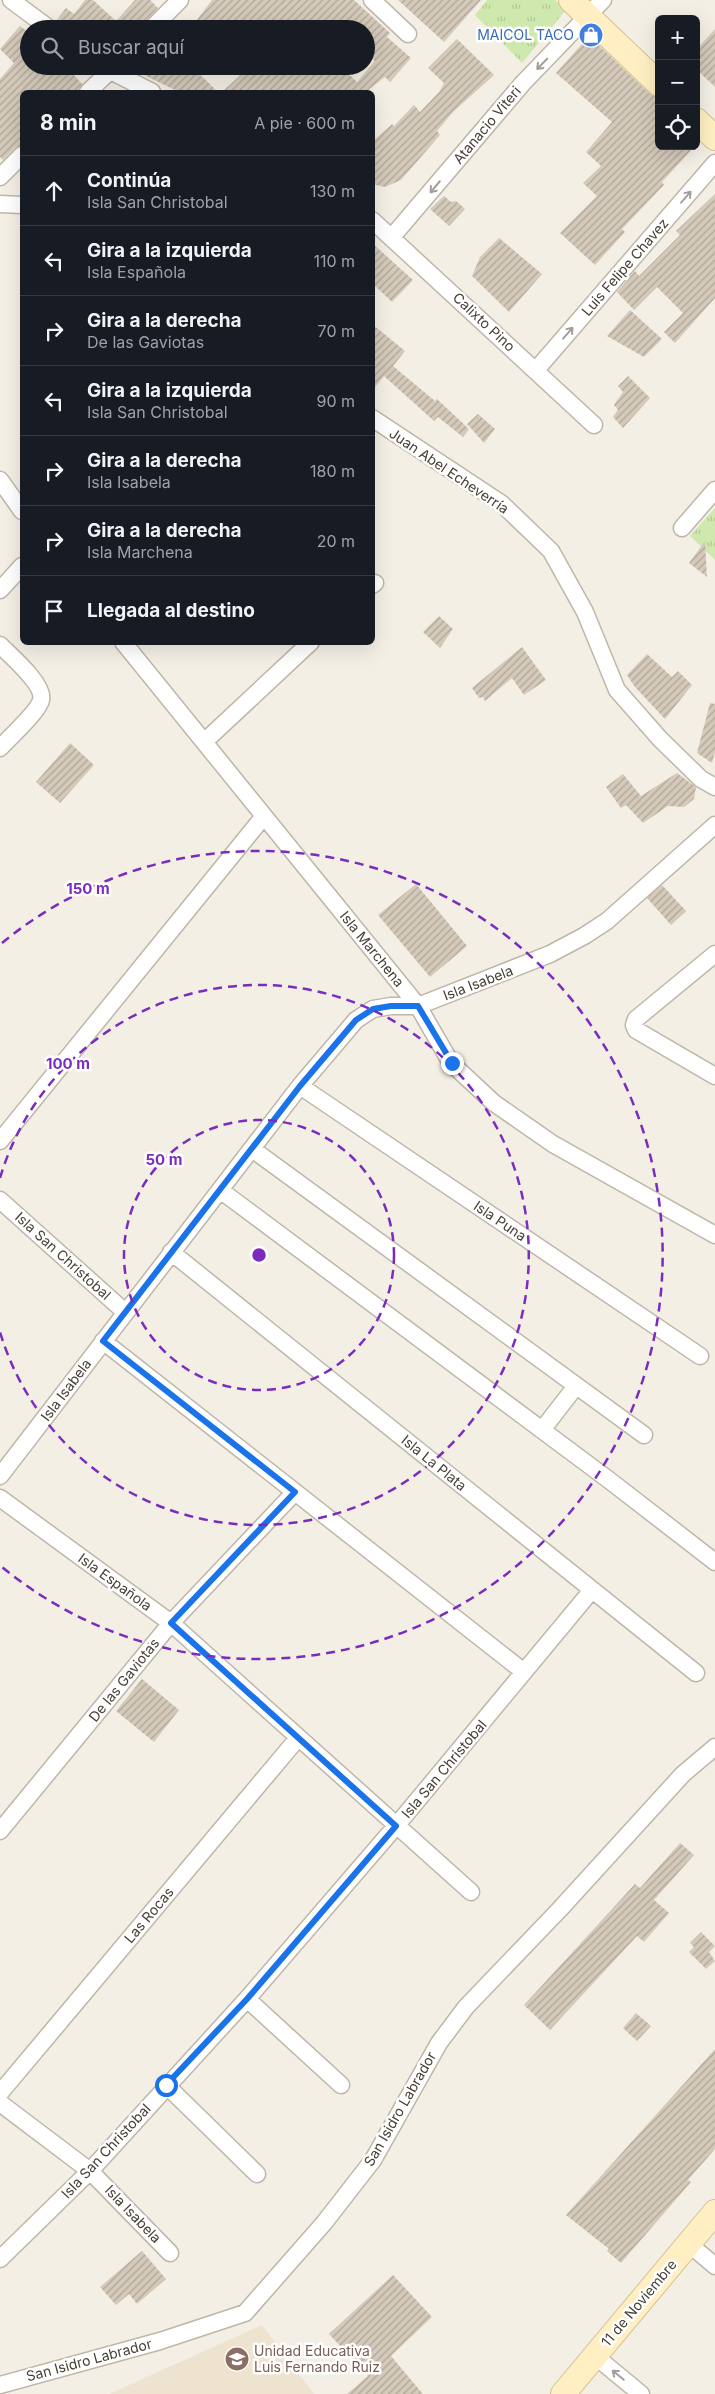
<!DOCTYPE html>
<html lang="es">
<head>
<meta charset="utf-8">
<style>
  body { margin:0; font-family:Inter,sans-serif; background:#242831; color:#f1f3f6 }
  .controls { position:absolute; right:15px; top:15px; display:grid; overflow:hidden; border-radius:8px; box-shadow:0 5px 20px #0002 }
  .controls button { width:45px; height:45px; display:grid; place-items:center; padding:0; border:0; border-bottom:1px solid #363941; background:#171b24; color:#f1f3f6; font:25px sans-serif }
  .stop { position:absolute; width:15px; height:15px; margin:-11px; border:4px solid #1a73e8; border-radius:50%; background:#fff }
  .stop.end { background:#1a73e8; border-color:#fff; box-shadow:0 1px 5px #0008 }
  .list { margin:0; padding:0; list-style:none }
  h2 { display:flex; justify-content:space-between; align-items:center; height:65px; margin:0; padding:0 20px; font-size:21px }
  h2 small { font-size:16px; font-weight:400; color:#9ea1a6 }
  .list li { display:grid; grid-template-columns:32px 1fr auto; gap:15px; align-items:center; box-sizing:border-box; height:70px; padding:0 20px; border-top:1px solid #363941 }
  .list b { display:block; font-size:19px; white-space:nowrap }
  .list p { margin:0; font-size:16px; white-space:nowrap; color:#9ea1a6 }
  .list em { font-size:16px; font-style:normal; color:#9ea1a6 }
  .icon { flex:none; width:28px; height:28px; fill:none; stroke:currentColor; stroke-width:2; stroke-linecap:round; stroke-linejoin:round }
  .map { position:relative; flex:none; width:715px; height:2394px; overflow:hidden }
  .search { position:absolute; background:#171b24; box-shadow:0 5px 20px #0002; left:20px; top:20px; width:355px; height:55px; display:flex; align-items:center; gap:12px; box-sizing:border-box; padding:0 18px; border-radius:28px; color:#9ea1a6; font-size:19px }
  .panel { position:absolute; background:#171b24; box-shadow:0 5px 20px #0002; left:20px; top:90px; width:355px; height:555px; border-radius:8px }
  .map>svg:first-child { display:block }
</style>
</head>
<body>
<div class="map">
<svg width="715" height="2394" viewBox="0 0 715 2394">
  <defs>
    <pattern id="grass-tufts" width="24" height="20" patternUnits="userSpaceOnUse" patternTransform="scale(1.25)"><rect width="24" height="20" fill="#cfe8ad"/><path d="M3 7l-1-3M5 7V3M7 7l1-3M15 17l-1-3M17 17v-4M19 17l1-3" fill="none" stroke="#b3c895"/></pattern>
    <pattern id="building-hatch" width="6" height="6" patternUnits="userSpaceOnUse" patternTransform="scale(1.25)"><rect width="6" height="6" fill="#d5caba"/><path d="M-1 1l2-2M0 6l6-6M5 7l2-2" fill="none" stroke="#afa598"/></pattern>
  </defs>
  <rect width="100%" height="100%" fill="#f3efe5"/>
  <path fill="#ede3cf" d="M262 2325 314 2394H109Z"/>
  <path fill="url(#grass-tufts)" d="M487 0H555L566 10 522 63 475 15Z
    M715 508V560L690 536Z"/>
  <path fill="url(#building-hatch)" d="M85 0H93L116 21 135 0H150L158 8 144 22 141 29H62L56 21 66 8 74 14Z
    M212 0H354L390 33 387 37 411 58 390 82 385 77 367 91 368 92H222L250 66H340L357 82 375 61 366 53V29H190Z
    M398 0H481L444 42Z
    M20 26 29 33V66H66L82 84 78 92H22V145L15 148 3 160 0 157V79L14 63 0 49Z
    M715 29V87L696 69V50Z
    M589 36 650 94 659 98V146H695L662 182 664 185 622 229 625 232 595 265 560 233 597 196 583 183 601 166 586 152 612 122 556 73Z
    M457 39 494 75 453 112 437 131 440 135 401 180 385 187 372 184V142L392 124 394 126 414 105 420 112 440 91 444 83 428 68Z
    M126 66H191L218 92H179Z
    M715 194V298L675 343 664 332 683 313 657 287 634 310 617 292 635 271 639 276 680 235 676 231Z
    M444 196 451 202 456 201 465 209 449 226 430 209Z
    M499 238 542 274 509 312 472 276 480 257Z
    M372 243 413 280 392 302 372 283Z
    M630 310 662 339 644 357 607 336Z
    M372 324 405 351 393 366 435 401 437 399 469 429 463 437 438 417 434 421 384 376 372 391Z
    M628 376 650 398 623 428 613 417 618 410 614 405 623 392 618 386Z
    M478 414 495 429 484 443 467 424Z
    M705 541 707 577 689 563Z
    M439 616 453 629 440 648 423 632Z
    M522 647 546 680 524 695 512 678 485 701 483 697 479 698 472 688Z
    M647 654 672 677 678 671 692 685 665 719 635 687 627 675Z
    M710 703 715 704V752L712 763 697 753Z
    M70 743 94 765 60 803 36 782Z
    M677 773 696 787 694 799 684 807 668 806 643 823 626 805 621 808 606 787 623 774 641 796Z
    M416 884 467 946 430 977 378 915Z
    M662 885 686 911 671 925 647 898Z
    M142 1679 179 1710 154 1742 116 1711Z
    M680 1843 694 1855 654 1900 669 1913 644 1942 637 1936 550 2030 524 2005 635 1884 640 1888Z
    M701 1932 715 1946 709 1952 715 1961 706 1969 689 1952 694 1947 690 1943Z
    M636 2013 651 2026 637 2041 623 2028Z
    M715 2049V2149L688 2180 691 2182 621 2263 607 2251 609 2249 566 2215Z
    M142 2251 166 2279 137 2304 129 2294 116 2305 100 2287Z
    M393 2275 432 2317 391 2356 423 2394H347L368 2376 329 2334Z"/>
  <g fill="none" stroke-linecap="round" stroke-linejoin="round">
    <defs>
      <path id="street" d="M11 0 50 29
        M372 0 408 34
        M151 29 180 0
        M101 66 152 92
        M88 92 115 66
        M0 177 22 155
        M0 204 22 205
        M372 220 594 425
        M391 238 523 83 603 0
        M536 370 715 163
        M372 418 502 504 551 551 585 612 617 690 660 739 701 779 715 787
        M0 480 22 511
        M682 528 715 490
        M372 585 375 583
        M0 590 22 566
        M123 642 418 1006 451 1063 494 1103 553 1144 715 1235
        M0 645C11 656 45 685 41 700 39 711 8 739 0 748
        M204 742 311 642
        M715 954 636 1019 634 1025 636 1030 715 1076
        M300 1086 700 1356
        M0 1141 264 816
        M252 1149 644 1435
        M220 1190 609 1480 715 1562
        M0 1200 125 1312
        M171 1252 696 1673
        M103 1341 524 1672
        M542 1430 576 1386
        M0 1476 300 1086 356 1020 373 1009 391 1006H418L550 954 584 936 607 921 715 825
        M0 1498 171 1623 471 1892
        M0 1831 171 1623 295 1492
        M247 1999 341 2085
        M166 2085 257 2174
        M0 2093 298 1738
        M0 2103 90 2171 170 2253
        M689 2244 715 2266
        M0 2259 90 2171 247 1999 396 1826 592 1590
        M595 2356 641 2394
        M0 2385 160 2341 245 2313 324 2223 373 2160 439 2043 466 2007 560 1909 683 1774 715 1747"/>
      <path id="secondary" d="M571 0 659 84
        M696 120 715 138
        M563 2394 715 2212"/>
    </defs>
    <use href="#street" stroke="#bfb6a8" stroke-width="19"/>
    <use href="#secondary" stroke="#d4c294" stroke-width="26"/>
    <use href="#street" stroke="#fff" stroke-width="16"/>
    <use href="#secondary" stroke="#ffefc3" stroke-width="24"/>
  </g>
  <defs><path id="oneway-shaft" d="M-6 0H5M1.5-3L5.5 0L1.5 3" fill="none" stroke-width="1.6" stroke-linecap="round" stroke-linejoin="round" transform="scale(1.25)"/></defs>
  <g stroke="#a29f9a">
    <use href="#oneway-shaft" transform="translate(542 64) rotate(134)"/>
    <use href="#oneway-shaft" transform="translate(435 187) rotate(130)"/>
    <use href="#oneway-shaft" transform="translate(686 197) rotate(-49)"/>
    <use href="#oneway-shaft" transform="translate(568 333) rotate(-49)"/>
    <use href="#oneway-shaft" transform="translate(618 2375) rotate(-141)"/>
  </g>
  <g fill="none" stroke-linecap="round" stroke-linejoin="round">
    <path stroke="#1a73e8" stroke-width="6" d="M166 2085 247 1999 396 1826 171 1623 295 1492 103 1341 300 1086 356 1020 373 1009 391 1006H418L452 1063"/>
  </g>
  <g fill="none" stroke="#7b2cbf" stroke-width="2.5" stroke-dasharray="9 6">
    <circle cx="259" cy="1255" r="135"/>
    <path d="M0 1178A270 270 0 1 1 0 1332"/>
    <path d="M2 943A404 404 0 1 1 2 1567"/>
  </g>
  <defs>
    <symbol id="shop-disc" viewBox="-11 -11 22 22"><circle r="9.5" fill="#3f7fe0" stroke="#fff"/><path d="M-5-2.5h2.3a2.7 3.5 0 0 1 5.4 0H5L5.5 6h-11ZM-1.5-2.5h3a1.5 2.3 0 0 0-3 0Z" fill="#fff"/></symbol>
    <symbol id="school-disc" viewBox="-11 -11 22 22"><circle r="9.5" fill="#8d6e63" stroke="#fff"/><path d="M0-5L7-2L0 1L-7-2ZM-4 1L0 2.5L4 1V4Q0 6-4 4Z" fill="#fff"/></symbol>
  </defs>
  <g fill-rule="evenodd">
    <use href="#shop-disc" x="577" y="21" width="28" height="28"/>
    <use href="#school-disc" x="223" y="2345" width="28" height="28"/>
  </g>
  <g text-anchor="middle" stroke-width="5" stroke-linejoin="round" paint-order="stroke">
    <g font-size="14" fill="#366cbe" stroke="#fff" text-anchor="end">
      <text x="574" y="40">MAICOL TACO</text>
    </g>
    <g font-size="14" fill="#463f35" stroke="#fff">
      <text transform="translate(487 125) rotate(-50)" y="5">Atanacio Viteri</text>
      <text transform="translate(625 267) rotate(-49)" y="5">Luis Felipe Chavez</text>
      <text transform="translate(484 322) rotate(43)" y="5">Calixto Pino</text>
      <text transform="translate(449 471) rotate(34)" y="5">Juan Abel Echeverría</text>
      <text transform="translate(372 949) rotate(51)" y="5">Isla Marchena</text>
      <text transform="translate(478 983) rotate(-21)" y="5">Isla Isabela</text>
      <text transform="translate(500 1221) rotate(34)" y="5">Isla Puna</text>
      <text transform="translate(63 1256) rotate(42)" y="5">Isla San Christobal</text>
      <text transform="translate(66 1390) rotate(-53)" y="5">Isla Isabela</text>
      <text transform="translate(434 1463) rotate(39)" y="5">Isla La Plata</text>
      <text transform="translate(115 1582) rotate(36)" y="5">Isla Española</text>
      <text transform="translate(124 1680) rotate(-51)" y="5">De las Gaviotas</text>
      <text transform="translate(444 1769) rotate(-50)" y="5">Isla San Christobal</text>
      <text transform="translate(149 1915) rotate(-50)" y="5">Las Rocas</text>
      <text transform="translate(400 2109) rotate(-60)" y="5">San Isidro Labrador</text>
      <text transform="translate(106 2151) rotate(-47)" y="5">Isla San Christobal</text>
      <text transform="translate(133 2214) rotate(46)" y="5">Isla Isabela</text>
      <text transform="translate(639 2303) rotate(-50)" y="5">11 de Noviembre</text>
      <text transform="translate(89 2360) rotate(-15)" y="5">San Isidro Labrador</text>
    </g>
    <g font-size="14" fill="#785e54" stroke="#fff" text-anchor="start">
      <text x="254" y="2356">Unidad Educativa<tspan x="254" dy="16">Luis Fernando Ruiz</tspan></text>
    </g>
  </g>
  <circle cx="259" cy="1255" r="8" fill="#7b2cbf" stroke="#fff" stroke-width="2.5"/>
  <g font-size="15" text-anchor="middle" font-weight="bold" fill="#7b2cbf" stroke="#fff" stroke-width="5" stroke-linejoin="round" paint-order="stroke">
    <text x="88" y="894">150 m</text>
    <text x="68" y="1069">100 m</text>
    <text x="164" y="1165">50 m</text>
  </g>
</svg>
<div class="controls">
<button>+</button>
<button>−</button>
<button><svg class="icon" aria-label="locate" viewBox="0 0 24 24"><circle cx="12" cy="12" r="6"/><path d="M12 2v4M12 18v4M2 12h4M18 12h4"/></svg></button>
</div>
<div class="stop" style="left:166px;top:2085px"></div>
<div class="stop end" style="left:452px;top:1063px"></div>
<div class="search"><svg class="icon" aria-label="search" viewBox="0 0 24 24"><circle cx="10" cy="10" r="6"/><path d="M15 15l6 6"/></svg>Buscar aquí</div>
<section class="panel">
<h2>8 min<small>A pie · 600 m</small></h2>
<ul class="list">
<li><svg class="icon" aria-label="ahead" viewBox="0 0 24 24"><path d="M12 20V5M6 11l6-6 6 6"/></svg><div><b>Continúa</b><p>Isla San Christobal</p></div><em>130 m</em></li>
<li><svg class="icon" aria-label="left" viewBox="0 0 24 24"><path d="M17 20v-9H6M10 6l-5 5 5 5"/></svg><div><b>Gira a la izquierda</b><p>Isla Española</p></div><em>110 m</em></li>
<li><svg class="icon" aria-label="right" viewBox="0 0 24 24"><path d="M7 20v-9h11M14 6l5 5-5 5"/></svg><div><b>Gira a la derecha</b><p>De las Gaviotas</p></div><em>70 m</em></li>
<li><svg class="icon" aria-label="left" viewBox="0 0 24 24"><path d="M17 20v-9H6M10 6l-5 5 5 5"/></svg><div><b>Gira a la izquierda</b><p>Isla San Christobal</p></div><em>90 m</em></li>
<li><svg class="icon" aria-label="right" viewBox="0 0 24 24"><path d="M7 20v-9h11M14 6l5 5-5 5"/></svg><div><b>Gira a la derecha</b><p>Isla Isabela</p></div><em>180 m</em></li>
<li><svg class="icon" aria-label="right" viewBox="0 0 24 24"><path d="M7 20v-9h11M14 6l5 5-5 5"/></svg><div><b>Gira a la derecha</b><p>Isla Marchena</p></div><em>20 m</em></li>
<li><svg class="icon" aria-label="arrive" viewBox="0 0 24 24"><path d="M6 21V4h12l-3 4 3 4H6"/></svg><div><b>Llegada al destino</b></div></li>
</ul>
</section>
</div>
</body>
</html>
